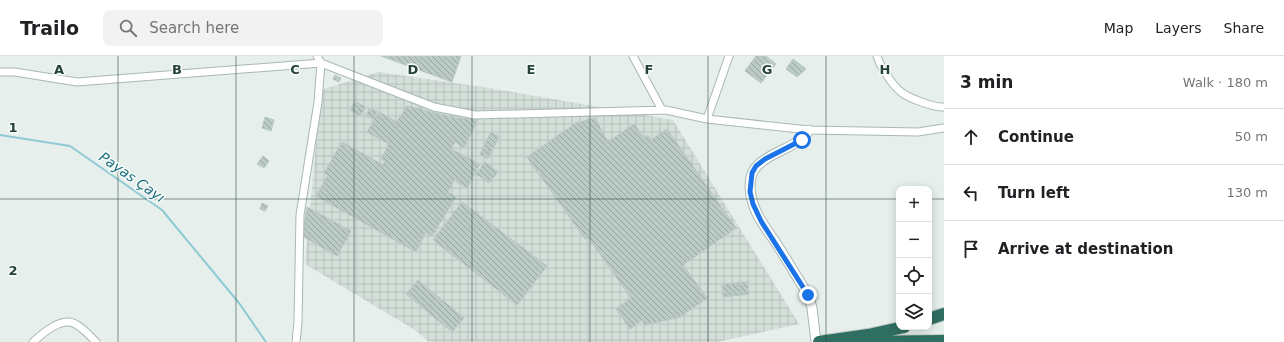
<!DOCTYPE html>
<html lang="en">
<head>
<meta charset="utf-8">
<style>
  body { margin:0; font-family:"DejaVu Sans",sans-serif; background:#f2f2f2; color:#202124 }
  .controls { position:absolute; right:12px; bottom:12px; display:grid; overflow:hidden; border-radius:8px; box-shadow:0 2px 10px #0003 }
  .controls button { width:36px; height:36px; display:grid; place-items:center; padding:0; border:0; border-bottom:1px solid #e0e0e0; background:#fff; color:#202124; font:20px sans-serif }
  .stop { position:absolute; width:12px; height:12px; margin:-9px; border:3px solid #1a73e8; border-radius:50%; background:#fff }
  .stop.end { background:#1a73e8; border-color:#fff; box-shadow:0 1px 4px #0008 }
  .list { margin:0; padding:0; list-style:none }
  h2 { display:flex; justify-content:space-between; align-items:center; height:52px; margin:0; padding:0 16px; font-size:17px }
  h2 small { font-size:13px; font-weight:400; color:#757577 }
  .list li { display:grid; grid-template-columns:26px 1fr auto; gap:12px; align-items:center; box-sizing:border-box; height:56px; padding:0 16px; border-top:1px solid #e0e0e0 }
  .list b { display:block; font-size:15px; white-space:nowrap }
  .list em { font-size:13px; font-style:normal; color:#757577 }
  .icon { flex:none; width:22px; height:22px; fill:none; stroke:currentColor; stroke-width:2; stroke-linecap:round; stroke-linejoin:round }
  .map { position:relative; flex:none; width:944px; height:286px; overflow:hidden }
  header { display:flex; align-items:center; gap:24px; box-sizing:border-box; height:56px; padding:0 20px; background:#fff; border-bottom:1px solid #e0e0e0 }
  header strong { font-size:19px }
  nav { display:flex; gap:22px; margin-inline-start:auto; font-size:14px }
  .search { width:280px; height:36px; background:#f2f2f2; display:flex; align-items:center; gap:10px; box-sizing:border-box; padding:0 14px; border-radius:8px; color:#757577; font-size:15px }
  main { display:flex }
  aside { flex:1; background:#fff }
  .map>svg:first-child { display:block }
</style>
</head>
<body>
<header>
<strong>Trailo</strong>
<div class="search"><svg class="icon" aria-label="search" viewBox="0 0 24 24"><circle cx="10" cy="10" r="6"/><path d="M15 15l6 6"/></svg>Search here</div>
<nav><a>Map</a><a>Layers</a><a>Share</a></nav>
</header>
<main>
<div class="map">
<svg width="944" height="286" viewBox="0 0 944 286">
  <defs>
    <pattern id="industrial-grid" width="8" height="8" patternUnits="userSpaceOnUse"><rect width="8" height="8" fill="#d4dfda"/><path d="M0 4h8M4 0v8" fill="none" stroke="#b6c1bc"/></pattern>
    <pattern id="building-back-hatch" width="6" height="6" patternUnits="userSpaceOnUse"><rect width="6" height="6" fill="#bbcac4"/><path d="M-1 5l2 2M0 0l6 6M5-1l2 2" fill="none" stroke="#98a6a0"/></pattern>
  </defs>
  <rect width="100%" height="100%" fill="#e6efeb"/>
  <path fill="url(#industrial-grid)" d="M378 16 483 31 673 64 799 268 717 286H429L415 274 305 208 321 34Z"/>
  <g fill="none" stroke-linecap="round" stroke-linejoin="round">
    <path stroke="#8ec9d4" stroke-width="2" d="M0 79 70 90 162 154 239 247 266 286"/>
  </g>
  <path fill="url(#building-back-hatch)" stroke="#b8c9c2" d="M381 0H461L452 26Z
    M756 0H766L776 8 761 27 745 15Z
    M793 3 806 13 797 21 786 13Z
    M335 19 341 22 339 26 333 23Z
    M355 45 365 51 360 60 350 54Z
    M407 50 455 62 478 63 464 92 455 86 451 93 480 108 467 132 454 124 448 136 456 141 432 180 426 176 416 196 316 140 328 119 324 117 342 86 383 109 385 105 381 103 389 88 367 76 379 56 397 66Z
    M369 53 377 55 374 63 366 60Z
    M265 61 274 64 271 75 262 72Z
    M595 62 608 86 634 68 644 82 648 79 651 84 667 73 736 172 683 209 707 242 680 261 645 269 642 264 630 273 616 253 631 242 588 181 589 182 585 183 527 101 576 67Z
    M491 76 499 81 488 103 480 98Z
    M263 100 269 105 264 112 257 108Z
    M485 106 498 116 489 127 476 118Z
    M462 146 547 210 517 249 433 184Z
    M262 147 268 150 265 155 260 153Z
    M307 151 351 175 337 200 302 180Z
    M418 224 464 262 452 276 406 238Z
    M748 226 749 238 723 241 722 228Z"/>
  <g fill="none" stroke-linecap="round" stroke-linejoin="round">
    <defs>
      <path id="minor" d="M633 0 662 54
        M877 0C880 10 892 29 901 36 908 42 935 52 944 51
        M0 16H15L77 26 321 7 434 51 475 59 666 54 707 63 809 74 918 76 944 72
        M707 63 729 0
        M33 286C43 277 63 259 77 269 84 273 90 280 96 286
        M296 286 298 266 300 159 318 46 321 7 317 0"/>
      <path id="tertiary" d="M809 74C797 93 772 94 757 110 748 119 749 136 753 147 757 162 768 175 776 187 787 204 797 221 808 239L812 252 816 286"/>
      <path id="motorway" d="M929 263 944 258
        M819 286 868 279 904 271
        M863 286 944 285"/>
    </defs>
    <use href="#minor" stroke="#a8b8b2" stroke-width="9"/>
    <use href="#tertiary" stroke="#a8b8b2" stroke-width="11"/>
    <use href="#motorway" stroke="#c2cac8" stroke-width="14"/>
    <use href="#minor" stroke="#fff" stroke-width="7"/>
    <use href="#tertiary" stroke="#fff" stroke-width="9"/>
    <use href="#motorway" stroke="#2f6f62" stroke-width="12"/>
  </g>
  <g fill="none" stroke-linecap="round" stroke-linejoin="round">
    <path stroke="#1a73e8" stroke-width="5" d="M802 84 765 103 756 110 752 117 750 136 753 148 761 165 808 239"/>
  </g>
  <path fill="none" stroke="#24423a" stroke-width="1" stroke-opacity="0.55" d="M118 0V286M236 0V286M354 0V286M472 0V286M590 0V286M708 0V286M826 0V286M0 143H899M929 143H944"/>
  <g text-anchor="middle" stroke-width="3" stroke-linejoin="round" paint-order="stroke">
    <g font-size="14" font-style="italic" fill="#1c6f80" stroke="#f7fbf9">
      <text transform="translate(132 121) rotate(35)" y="5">Payas Çayı</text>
    </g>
  </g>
  <g font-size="13" text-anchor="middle" font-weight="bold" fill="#24423a" stroke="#f7fbf9" stroke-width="3" stroke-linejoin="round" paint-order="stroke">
    <text x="59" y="18">A</text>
    <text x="177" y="18">B</text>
    <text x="295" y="18">C</text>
    <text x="413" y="18">D</text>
    <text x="531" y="18">E</text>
    <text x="649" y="18">F</text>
    <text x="767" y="18">G</text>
    <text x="885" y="18">H</text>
    <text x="13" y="76">1</text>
    <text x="13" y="219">2</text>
  </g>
</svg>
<div class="controls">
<button>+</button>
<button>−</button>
<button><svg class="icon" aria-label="locate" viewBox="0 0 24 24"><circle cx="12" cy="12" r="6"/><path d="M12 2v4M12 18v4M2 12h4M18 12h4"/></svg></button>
<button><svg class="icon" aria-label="layers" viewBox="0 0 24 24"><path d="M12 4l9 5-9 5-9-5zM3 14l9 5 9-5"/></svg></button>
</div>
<div class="stop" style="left:802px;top:84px"></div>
<div class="stop end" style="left:808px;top:239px"></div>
</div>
<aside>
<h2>3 min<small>Walk · 180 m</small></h2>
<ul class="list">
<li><svg class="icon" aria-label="ahead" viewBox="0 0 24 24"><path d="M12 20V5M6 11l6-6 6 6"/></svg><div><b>Continue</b></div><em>50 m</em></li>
<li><svg class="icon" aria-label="left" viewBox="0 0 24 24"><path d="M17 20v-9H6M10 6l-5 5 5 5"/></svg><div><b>Turn left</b></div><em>130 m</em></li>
<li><svg class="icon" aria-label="arrive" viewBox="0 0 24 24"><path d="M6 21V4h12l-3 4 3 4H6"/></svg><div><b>Arrive at destination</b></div></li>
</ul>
</aside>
</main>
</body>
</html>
